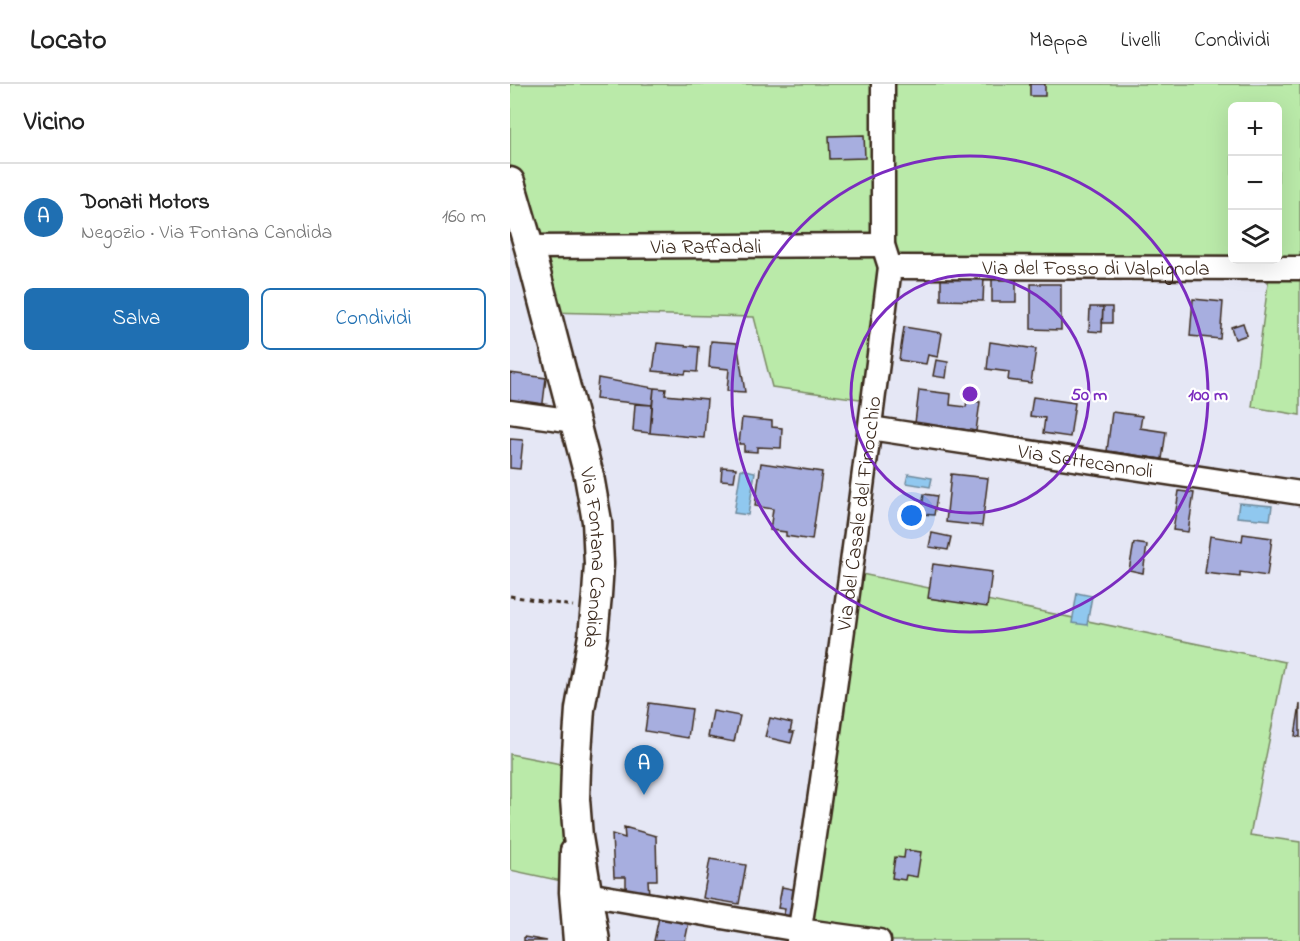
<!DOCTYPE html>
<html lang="it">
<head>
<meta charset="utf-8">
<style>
  body { margin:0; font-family:"Indie Flower",sans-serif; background:#f2f2f2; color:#222 }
  .controls { position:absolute; right:18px; top:18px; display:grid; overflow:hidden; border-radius:9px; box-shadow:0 6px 24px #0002 }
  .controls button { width:54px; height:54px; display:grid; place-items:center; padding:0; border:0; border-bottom:2px solid #e0e0e0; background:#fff; color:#222; font:30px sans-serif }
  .you { position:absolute; left:402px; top:432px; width:21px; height:21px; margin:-15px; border:4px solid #fff; border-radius:50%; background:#1a73e8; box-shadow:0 0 0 9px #1a73e833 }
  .badge { display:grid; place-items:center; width:39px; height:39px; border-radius:50%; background:#1f6fb2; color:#fff; font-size:20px; font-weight:700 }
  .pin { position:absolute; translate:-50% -50px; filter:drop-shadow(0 2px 3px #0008) }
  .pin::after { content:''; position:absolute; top:32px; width:21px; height:18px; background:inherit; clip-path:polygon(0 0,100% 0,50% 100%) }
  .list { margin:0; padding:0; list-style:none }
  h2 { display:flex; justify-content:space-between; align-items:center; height:78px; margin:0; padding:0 24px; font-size:26px }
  h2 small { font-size:20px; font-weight:400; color:#767676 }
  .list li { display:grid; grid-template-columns:39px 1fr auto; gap:18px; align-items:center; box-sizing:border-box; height:108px; padding:0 24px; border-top:2px solid #e0e0e0 }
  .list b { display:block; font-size:22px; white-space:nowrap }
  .list p { margin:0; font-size:20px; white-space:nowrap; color:#767676 }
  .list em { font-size:20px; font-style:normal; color:#767676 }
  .actions { display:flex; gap:12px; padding:18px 24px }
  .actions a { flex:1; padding:14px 0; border:2px solid #1f6fb2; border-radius:9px; text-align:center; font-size:21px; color:#1f6fb2 }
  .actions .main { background:#1f6fb2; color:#fff }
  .icon { flex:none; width:33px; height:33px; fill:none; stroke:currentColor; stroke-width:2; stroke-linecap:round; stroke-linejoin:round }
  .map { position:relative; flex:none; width:790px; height:857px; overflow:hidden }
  header { display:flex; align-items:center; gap:36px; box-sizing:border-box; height:84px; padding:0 30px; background:#fff; border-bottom:2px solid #e0e0e0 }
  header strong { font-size:28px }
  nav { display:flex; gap:33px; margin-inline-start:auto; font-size:21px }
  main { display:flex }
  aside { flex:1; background:#fff }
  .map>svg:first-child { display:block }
</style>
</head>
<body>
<header>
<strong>Locato</strong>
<nav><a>Mappa</a><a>Livelli</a><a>Condividi</a></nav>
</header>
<main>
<aside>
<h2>Vicino<small></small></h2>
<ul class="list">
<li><span class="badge">A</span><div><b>Donati Motors</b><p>Negozio · Via Fontana Candida</p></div><em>160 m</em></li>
</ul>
<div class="actions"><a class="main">Salva</a><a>Condividi</a></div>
</aside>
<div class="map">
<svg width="790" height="857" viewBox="0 0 790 857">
  <rect width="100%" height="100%" fill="#e5e7f5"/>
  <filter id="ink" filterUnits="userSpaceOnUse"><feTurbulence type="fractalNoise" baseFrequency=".0167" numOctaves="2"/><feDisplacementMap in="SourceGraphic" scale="12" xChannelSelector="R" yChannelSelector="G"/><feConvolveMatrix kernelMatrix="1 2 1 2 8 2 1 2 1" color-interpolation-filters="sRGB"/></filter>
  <g filter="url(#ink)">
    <path fill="#baeaa9" stroke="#7a8a64" stroke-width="1.5" fill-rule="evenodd" d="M0 0H790V331L742 323 760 184 381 183 364 317 262 303 244 233 36 228 0 98ZM722 22H768V176H722Z
      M342 488 775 578 740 751 790 758V857H288Z
      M0 670 66 683 75 802 0 786Z"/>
    <path fill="#90c8ef" stroke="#6e899b" stroke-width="1.5" d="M231 385 245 388 238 431 224 429Z
      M398 390 422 394 420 403 396 399Z
      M729 419 762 422 760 436 727 433Z
      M567 509 582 512 577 541 562 539Z"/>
    <path fill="#a7aedf" stroke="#3b2a1e" stroke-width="1.5" d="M520 0H535V12H520Z
      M354 51 355 74 320 75 319 52Z
      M431 192 474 193 473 217 431 216Z
      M482 192H506V218H482Z
      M521 200H551V246L521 245Z
      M683 215 713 218 710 255 680 252Z
      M580 223H593L592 248 579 247Z
      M593 223H602V239H592Z
      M733 239 737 251 725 255 721 243Z
      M394 243 432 249 428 273 418 271 416 280 389 276Z
      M201 257 227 259 235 308 217 307 219 285 199 283Z
      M480 258 526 265 521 299 498 296 499 288 477 285Z
      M147 259 189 263 187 288 176 287 175 290 143 287Z
      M426 276 438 278 436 294 423 292Z
      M0 289 36 294 32 327 0 323Z
      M88 294 144 304 142 321 86 315Z
      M144 304 156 305 155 311 197 315 194 354 140 349Z
      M409 306 441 310 440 321 456 323 457 316 470 318 466 347 405 339Z
      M523 313 565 319 560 353 533 349 535 334 520 332Z
      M125 320 142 321 140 349 123 347Z
      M602 328 632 332 630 344 656 348 652 375 597 367Z
      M232 334 262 337V343L272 344 271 364 247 363V368L234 367V360H229Z
      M0 355 13 356 10 385 0 384Z
      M251 379 312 388 302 456 276 452V448L260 446 263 425 245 422Z
      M212 383 226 384 224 397 211 396Z
      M441 390 478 394 472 442 436 438Z
      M669 407 684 409 678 448 663 446Z
      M414 410 427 412 424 431 411 430Z
      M422 449 441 453 438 466 419 463Z
      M733 450 762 454 757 492 730 488V493L695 489 700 452 732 457Z
      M624 459 637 461 633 489 619 486Z
      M423 480 482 488 477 523 418 514Z
      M139 619 182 625 178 654 135 647Z
      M790 620V653L785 652Z
      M203 627 230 632 224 658 198 653Z
      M260 634 282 639 280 648H284L281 659 255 653Z
      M114 743 146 752 147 796H138L139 812 116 813V793H104L102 750 115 754Z
      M395 766 411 768 407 793 396 791 395 796 382 794 385 773 394 774Z
      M200 775 236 781 229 820 193 814Z
      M272 803 287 806 282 835 273 833 275 825 268 824Z
      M149 833 179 838 175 857H144Z
      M14 853 37 857H14Z"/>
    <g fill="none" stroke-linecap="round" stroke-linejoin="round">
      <defs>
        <g id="minor">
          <path id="s1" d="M19 163 373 161"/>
          <path id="s2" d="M380 183 790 184"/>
          <path d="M0 328 64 337"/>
          <path id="s3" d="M360 344 790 409"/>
          <path d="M62 767 61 808 65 857"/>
          <path d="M77 810 289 846 369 857"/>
          <path id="s4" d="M288 857C323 633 352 408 380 183L373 161V0"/>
        </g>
        <g id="major">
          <path id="s5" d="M0 98 19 163 79 392 87 437 89 480 87 511 83 552 70 625 66 683 65 715 68 753 85 857"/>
        </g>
      </defs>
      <use href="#minor" stroke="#3b2a1e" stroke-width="27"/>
      <use href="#major" stroke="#3b2a1e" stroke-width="33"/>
      <path stroke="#3b2a1e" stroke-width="3" stroke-dasharray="4.5 4.5" stroke-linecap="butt" d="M0 512 63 522"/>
      <use href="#minor" stroke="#fff" stroke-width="22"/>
      <use href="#major" stroke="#fff" stroke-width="28"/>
    </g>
  </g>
  <g fill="none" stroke="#7b2cbf" stroke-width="3">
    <circle cx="460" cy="310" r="119"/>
    <circle cx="460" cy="310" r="238"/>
  </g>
  <g text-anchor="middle" stroke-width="4.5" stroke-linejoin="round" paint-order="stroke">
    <g font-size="21" fill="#3b2a1e" stroke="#fff">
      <text dy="7" stroke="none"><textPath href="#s1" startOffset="177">Via Raffadali</textPath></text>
      <text dy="7" stroke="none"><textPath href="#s2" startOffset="206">Via del Fosso di Valpignola</textPath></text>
      <text dy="7" stroke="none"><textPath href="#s3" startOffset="218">Via Settecannoli</textPath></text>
      <text dy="7" stroke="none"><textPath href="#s4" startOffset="432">Via del Casale del Finocchio</textPath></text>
      <text dy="7" stroke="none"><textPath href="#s5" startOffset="387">Via Fontana Candida</textPath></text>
    </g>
  </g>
  <circle cx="460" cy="310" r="9" fill="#7b2cbf" stroke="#fff" stroke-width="3"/>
  <g font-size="18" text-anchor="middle" font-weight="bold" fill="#7b2cbf" stroke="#fff" stroke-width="4.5" stroke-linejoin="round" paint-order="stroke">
    <text x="579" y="316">50 m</text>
    <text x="698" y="316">100 m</text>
  </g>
</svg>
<div class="controls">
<button>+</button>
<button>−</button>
<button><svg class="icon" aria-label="layers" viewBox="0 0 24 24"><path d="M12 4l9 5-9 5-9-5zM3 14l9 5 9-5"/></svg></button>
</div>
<div class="you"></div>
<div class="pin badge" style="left:134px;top:711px">A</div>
</div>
</main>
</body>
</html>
